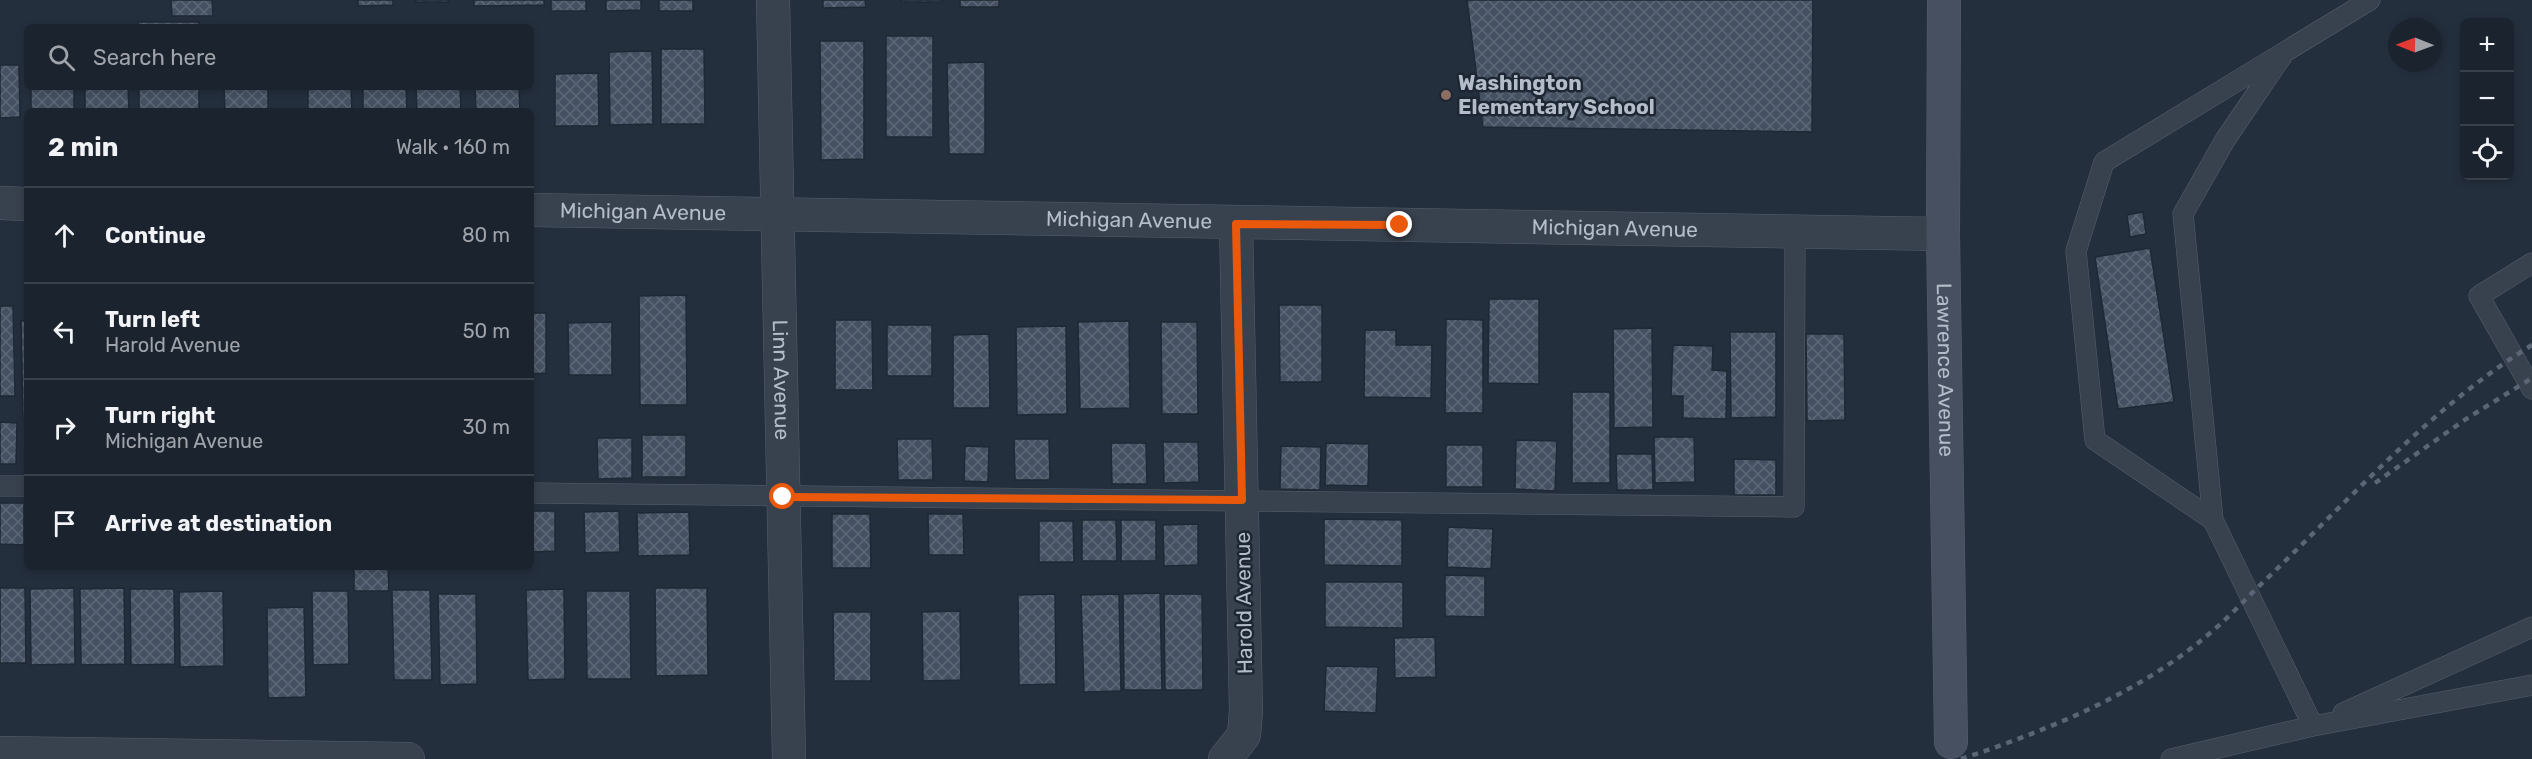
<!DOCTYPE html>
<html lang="en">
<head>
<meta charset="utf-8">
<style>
  body { margin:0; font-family:Rubik,sans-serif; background:#282f3a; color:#f1f3f6 }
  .controls { position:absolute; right:18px; top:18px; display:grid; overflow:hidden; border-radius:9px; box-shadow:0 3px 9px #0003 }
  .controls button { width:54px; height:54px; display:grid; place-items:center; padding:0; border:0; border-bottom:2px solid #39404a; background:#1b232e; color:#f1f3f6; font:30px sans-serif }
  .compass { position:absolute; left:2388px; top:18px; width:54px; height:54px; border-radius:50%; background:#1b232e; box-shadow:0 3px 9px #0003; rotate:271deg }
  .stop { position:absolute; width:18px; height:18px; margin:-14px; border:4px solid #ea580c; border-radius:50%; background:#fff }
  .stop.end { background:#ea580c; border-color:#fff; box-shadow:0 2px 6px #0008 }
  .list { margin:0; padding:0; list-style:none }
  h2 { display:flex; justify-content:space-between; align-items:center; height:78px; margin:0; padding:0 24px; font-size:26px }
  h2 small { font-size:20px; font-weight:400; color:#a0a4aa }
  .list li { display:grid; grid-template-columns:39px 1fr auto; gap:18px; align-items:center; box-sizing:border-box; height:96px; padding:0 24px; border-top:2px solid #39404a }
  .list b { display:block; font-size:22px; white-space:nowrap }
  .list p { margin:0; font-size:20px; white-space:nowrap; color:#a0a4aa }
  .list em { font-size:20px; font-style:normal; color:#a0a4aa }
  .icon { flex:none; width:33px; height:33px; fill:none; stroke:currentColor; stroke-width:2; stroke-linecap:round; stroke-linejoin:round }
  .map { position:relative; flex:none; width:2532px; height:759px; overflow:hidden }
  .search { position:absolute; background:#1b232e; box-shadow:0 3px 9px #0003; left:24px; top:24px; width:510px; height:66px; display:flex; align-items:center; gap:15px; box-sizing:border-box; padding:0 21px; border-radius:9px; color:#a0a4aa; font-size:22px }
  .panel { position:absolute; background:#1b232e; box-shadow:0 3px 9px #0003; left:24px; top:108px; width:510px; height:462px; border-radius:9px }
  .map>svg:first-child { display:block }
</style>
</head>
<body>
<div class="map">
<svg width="2532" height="759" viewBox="0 0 2532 759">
  <defs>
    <pattern id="building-cross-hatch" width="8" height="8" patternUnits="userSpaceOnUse" patternTransform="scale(1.5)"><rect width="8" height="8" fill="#455162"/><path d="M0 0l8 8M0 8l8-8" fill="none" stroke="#5d6877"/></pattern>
  </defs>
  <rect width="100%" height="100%" fill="#242f3e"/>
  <path fill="url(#building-cross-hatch)" stroke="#1f2835" stroke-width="1.5" d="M171 0H212L213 16H172Z
    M358 0H393V5L358 6Z
    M415 0H449V2H415Z
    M474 0H544V5L474 6Z
    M551 0H586V11H551Z
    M606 0H641V10L606 11Z
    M659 0H693V11H659Z
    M823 0H865L866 7 823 8Z
    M901 0H942V2H901Z
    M960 0H999V7H960Z
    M1467 0H1813L1812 132 1483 127Z
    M138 22H199V27H138Z
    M886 36H933V137H886Z
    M820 41H864V159L821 160Z
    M661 49H704L705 124H661Z
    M652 51 653 124 610 125 609 52Z
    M985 62V154H949L947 63Z
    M0 65H19L20 117 0 118Z
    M598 73 599 126H555V74Z
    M31 87H74V111H31Z
    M85 87H128L129 111H85Z
    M139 87H199V111H139Z
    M224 87H268V111H225Z
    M308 87H351L352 111H308Z
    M363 87H406L407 111H363Z
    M416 87H460L461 111H417Z
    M475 87H519L520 111H476Z
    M2143 212 2146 234 2130 237 2127 215Z
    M2150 248 2174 402 2118 409 2095 257Z
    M686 295 687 405H640L639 296Z
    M1489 299H1539V384L1488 383Z
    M1279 305H1322V382H1280Z
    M0 306H13L15 396H0Z
    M531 313H546V373L531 374Z
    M1446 319 1483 320V413H1445Z
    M835 320H872L873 390H835Z
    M21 321H27V420H23Z
    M1129 321 1130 408 1080 409 1078 322Z
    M612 322V375H569L568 323Z
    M1161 322H1197L1198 414H1162Z
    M887 325H932V376H887Z
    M1066 326 1067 414 1017 415 1016 327Z
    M1652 328 1653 427 1614 428 1613 329Z
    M1365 330H1396V345H1432L1431 398 1364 397Z
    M1730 332H1776V417L1731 418Z
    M989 334 990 408H953V335Z
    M1806 334H1844L1845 420 1807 421Z
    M1673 345 1713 346 1712 370 1727 371 1726 419 1683 418V396H1671Z
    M1572 392H1610V483H1572Z
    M0 422 17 423 16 464H0Z
    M642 435H686V477H642Z
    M1654 437H1694L1695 482 1655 483Z
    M597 438H632V478L598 479Z
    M897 439H932L933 480H898Z
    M1014 439H1049L1050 480H1015Z
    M1516 440 1557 441 1555 491 1515 489Z
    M1163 442H1198L1199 482 1164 483Z
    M1111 443H1146L1147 484H1112Z
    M1326 443 1369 444 1368 486 1325 485Z
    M1446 445H1483V487H1446Z
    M965 446 989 447 988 482 964 481Z
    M1281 446 1321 447 1320 490 1280 489Z
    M1616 454H1652L1653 490H1617Z
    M1734 459 1776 460V495H1734Z
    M0 503H24V545L0 544Z
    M531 511H555V551L531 552Z
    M619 511 620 552 585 553 584 512Z
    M689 512 690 555 638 556 637 513Z
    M832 514H870L871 568H832Z
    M928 514H963L964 555H929Z
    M1324 519 1402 520V566L1324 565Z
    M1082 520H1116L1117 561H1082Z
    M1121 520H1156V561H1121Z
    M1039 521H1073L1074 562H1039Z
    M1198 524V565L1164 566 1163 525Z
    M1448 527 1493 529 1491 569 1447 567Z
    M354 567H388L389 591H354Z
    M1445 575 1485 576V617L1445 616Z
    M1325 582H1403V628L1325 627Z
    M0 588H25L26 663H0Z
    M74 588 75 664 31 665 30 589Z
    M124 588 125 664 81 665 80 589Z
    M655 588H707L708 675 656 676Z
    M130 589H174L175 664 131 665Z
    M564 589 565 679 528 680 526 590Z
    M392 590H430L432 680H394Z
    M223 591 224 666 180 667 179 592Z
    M312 591H348L349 664 313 665Z
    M586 591H630L631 679H587Z
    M1160 593 1162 690H1124L1123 594Z
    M438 594H476L477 684 440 685Z
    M1055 594 1056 684 1019 685 1018 595Z
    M1119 594 1121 691 1084 692 1081 595Z
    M1164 594H1202L1203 690H1165Z
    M304 607 306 697 268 698 267 608Z
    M960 611 961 680 923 681 922 612Z
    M833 612H871V681H834Z
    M1435 637 1436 677 1395 678 1394 638Z
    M1326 666 1378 667 1376 713 1324 711Z"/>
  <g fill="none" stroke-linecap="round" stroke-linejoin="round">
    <defs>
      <path id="lane" d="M2282 56 2225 140 2183 214 2213 520 2313 726
        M2532 263 2479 296 2532 389
        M0 486H27
        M531 493 1794 507 1795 232
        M2213 520 2095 440 2076 251 2104 162 2370 0
        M2343 713 2532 627
        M2171 759 2313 726 2532 685"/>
      <g id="street">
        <path id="s1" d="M773 0 789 759"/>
        <path d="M0 203 27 204"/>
        <path id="s2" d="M531 210 1943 234"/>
        <path d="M0 753 408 759"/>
        <path d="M1225 759 1244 735 1246 711 1236 224"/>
      </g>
      <g id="secondary">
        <path id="s3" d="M1944 0 1943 234 1951 742"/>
      </g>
    </defs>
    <use href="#lane" stroke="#565f6c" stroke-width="21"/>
    <use href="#street" stroke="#565f6c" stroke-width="34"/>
    <use href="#secondary" stroke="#565f6c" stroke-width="34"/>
    <use href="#lane" stroke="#38414e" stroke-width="20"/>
    <use href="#street" stroke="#38414e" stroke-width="33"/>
    <use href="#secondary" stroke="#465061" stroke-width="33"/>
    <path stroke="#5a6575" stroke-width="4.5" stroke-dasharray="6 6" stroke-linecap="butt" d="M2375 483 2466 419 2532 378
      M1961 759C2045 731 2134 696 2204 638 2223 623 2240 605 2257 588 2346 504 2427 410 2532 345"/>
  </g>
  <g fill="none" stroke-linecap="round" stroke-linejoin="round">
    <path stroke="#ea580c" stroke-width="8" d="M783 497 1242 500 1236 224 1400 225"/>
  </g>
  <circle fill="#8d6e63" stroke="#1d2633" stroke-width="2" cx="1446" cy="95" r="6"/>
  <g text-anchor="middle" stroke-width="5" stroke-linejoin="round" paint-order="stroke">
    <g font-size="21" font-weight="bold" fill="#b4bcc9" stroke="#1d2633" text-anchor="start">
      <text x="1458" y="90">Washington<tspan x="1458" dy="24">Elementary School</tspan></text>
    </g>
    <g font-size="21" fill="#b4bcc9" stroke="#1d2633">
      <text dy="7" stroke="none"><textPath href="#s2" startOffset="112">Michigan Avenue</textPath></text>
      <text dy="7" stroke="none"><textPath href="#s2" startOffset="598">Michigan Avenue</textPath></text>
      <text dy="7" stroke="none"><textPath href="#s2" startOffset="1084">Michigan Avenue</textPath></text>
      <text dy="7" stroke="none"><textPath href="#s3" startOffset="370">Lawrence Avenue</textPath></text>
      <text dy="7" stroke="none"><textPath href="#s1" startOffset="380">Linn Avenue</textPath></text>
      <text transform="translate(1244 603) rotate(-91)" y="7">Harold Avenue</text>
    </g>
  </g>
</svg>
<div class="controls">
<button>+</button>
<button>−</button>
<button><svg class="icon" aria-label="locate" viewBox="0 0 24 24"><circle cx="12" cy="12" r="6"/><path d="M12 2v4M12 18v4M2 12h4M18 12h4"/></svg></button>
</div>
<svg class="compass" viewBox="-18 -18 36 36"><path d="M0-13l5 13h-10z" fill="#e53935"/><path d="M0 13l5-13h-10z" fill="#a0a4aa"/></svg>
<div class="stop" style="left:783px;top:497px"></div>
<div class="stop end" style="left:1400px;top:225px"></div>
<div class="search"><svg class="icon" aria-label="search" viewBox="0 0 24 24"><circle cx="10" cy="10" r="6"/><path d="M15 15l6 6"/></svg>Search here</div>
<section class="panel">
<h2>2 min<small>Walk · 160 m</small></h2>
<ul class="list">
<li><svg class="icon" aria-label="ahead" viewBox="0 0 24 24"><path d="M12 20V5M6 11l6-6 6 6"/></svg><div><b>Continue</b></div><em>80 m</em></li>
<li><svg class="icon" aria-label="left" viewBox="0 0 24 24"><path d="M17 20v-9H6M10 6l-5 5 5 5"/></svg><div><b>Turn left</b><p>Harold Avenue</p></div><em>50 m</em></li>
<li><svg class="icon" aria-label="right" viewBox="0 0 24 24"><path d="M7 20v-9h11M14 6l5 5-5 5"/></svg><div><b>Turn right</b><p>Michigan Avenue</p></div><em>30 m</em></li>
<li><svg class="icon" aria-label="arrive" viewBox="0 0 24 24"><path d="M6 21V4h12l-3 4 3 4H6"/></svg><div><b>Arrive at destination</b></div></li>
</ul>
</section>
</div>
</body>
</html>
